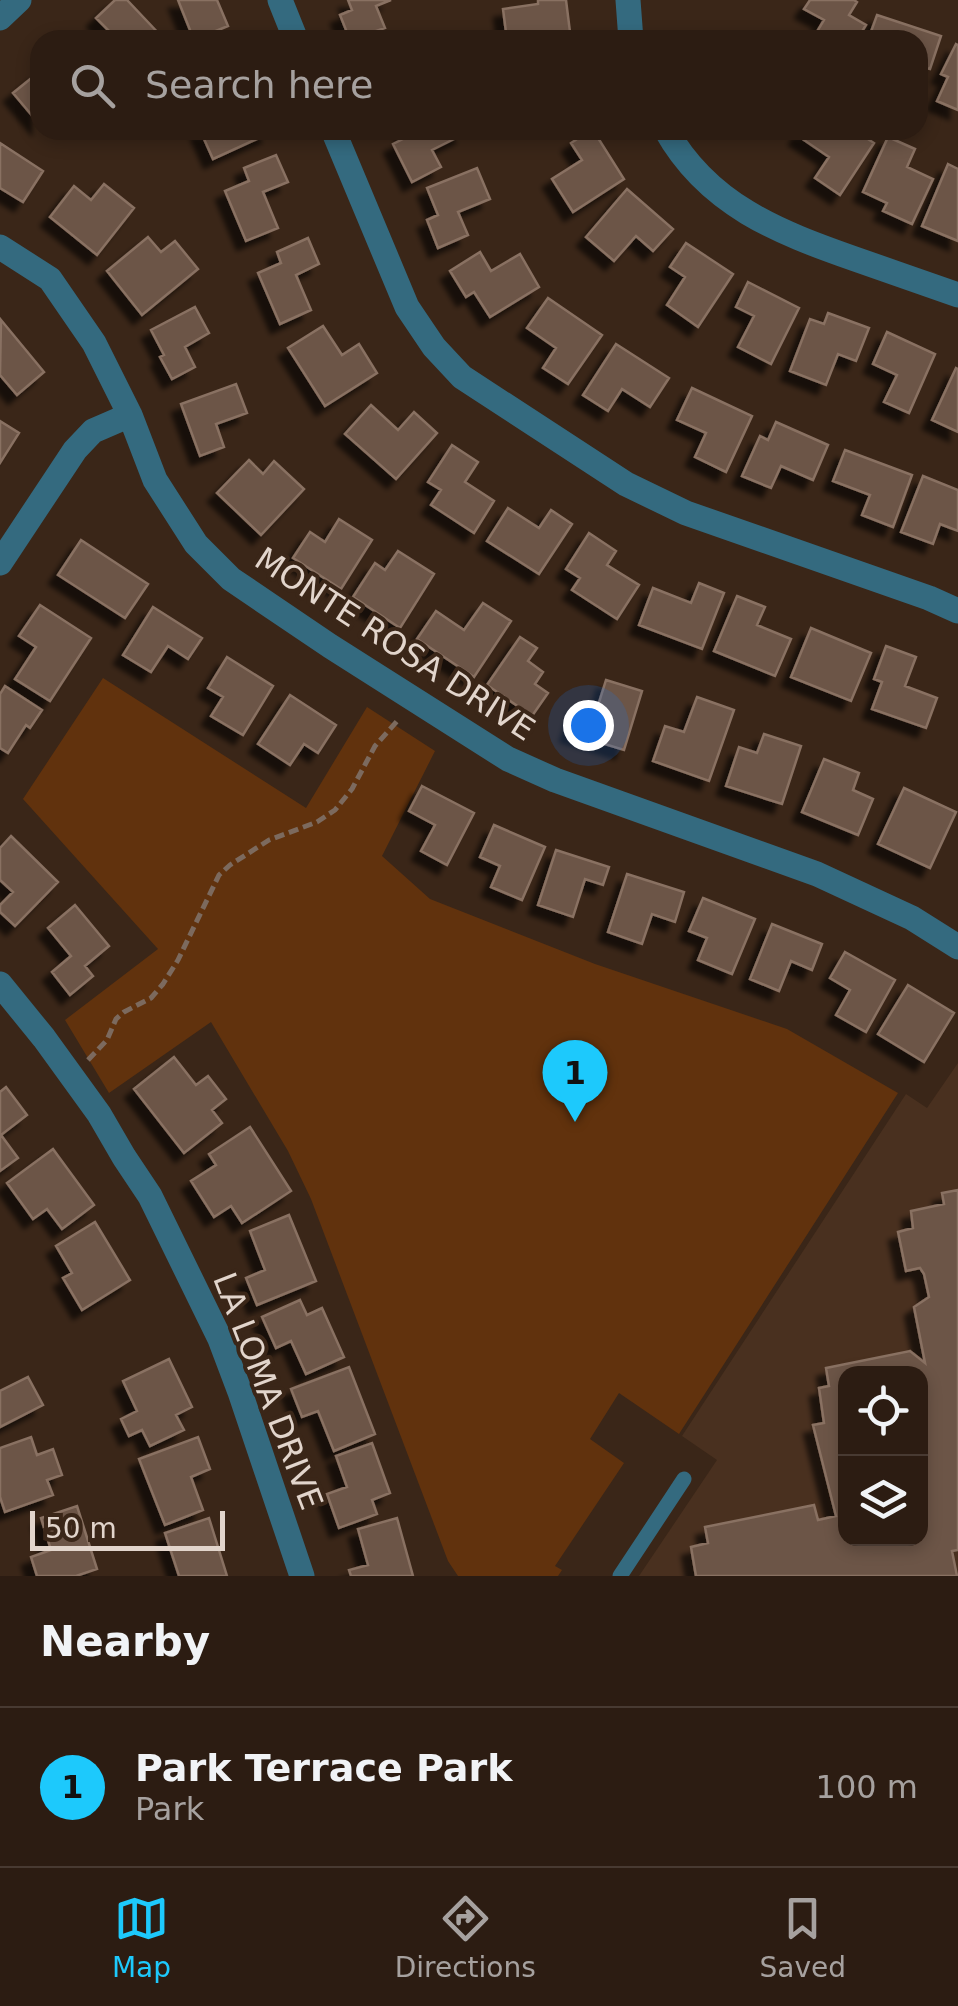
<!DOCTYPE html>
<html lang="en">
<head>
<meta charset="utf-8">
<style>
  body { margin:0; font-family:"DejaVu Sans",sans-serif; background:#34251b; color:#f1f3f6 }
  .controls { position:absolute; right:30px; bottom:30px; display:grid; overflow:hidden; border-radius:20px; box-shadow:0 5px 15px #0003 }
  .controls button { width:90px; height:90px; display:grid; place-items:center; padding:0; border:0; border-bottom:2px solid #483a32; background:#2c1c12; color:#f1f3f6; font:50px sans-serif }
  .scale { position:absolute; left:30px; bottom:25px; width:195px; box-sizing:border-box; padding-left:10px; border:5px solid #e2d5cc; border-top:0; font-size:28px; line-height:35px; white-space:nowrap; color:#e2d5cc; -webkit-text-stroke:8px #3a2618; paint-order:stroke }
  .you { position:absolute; left:588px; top:725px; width:35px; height:35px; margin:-25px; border:8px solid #fff; border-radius:50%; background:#1a73e8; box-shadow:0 0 0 15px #1a73e833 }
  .badge { display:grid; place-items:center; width:65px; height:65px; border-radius:50%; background:#1dc9fc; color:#111; font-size:32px; font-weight:700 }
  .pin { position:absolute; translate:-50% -82px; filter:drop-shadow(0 2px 5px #0008) }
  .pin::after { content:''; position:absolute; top:52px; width:35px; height:30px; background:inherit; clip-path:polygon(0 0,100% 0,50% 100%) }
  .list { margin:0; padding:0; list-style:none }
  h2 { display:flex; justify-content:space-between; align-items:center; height:130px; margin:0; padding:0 40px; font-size:42px }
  h2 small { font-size:32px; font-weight:400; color:#a6a19f }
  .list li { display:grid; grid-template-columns:65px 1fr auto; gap:30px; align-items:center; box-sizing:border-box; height:160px; padding:0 40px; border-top:2px solid #483a32 }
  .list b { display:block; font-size:38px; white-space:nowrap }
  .list p { margin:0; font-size:32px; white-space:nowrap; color:#a6a19f }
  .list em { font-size:32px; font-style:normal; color:#a6a19f }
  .icon { flex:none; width:55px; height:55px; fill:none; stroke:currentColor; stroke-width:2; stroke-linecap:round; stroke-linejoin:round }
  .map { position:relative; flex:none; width:958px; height:1576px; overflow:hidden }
  .search { position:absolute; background:#2c1c12; box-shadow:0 5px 15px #0003; left:30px; right:30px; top:30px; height:110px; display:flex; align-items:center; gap:25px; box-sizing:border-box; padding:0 35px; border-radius:30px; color:#a6a19f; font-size:38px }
  .sheet { height:290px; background:#2c1c12 }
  nav { display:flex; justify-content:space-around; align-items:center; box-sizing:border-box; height:140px; border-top:2px solid #483a32; background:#2c1c12; font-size:28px; color:#a6a19f }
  nav a { display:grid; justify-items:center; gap:5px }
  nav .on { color:#1dc9fc }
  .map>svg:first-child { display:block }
</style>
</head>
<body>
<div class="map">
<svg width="958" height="1576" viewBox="0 0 958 1576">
  <defs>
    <filter id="shadow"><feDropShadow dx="-9" dy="9" stdDeviation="2.5" flood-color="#0009"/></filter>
  </defs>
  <rect width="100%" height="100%" fill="#3a2618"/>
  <path fill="#49301f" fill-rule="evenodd" d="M958 1063V1576H639L717 1460 682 1436 906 1094 927 1108ZM846 1374H920V1538H846Z"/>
  <path fill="#61320d" d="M103 678 306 808 367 707 435 751 382 856 430 899 595 964 787 1029 898 1093 679 1434 619 1393 590 1439 624 1463 555 1566 562 1570 558 1576H458L448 1561 311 1199 288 1151 211 1022 109 1093 65 1020 158 949 23 799Z"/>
  <path fill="#6c5547" stroke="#897162" stroke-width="2.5" fill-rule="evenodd" filter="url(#shadow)" d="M115 0H127L163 38 105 40 112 34 96 18Z
    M178 0H217L228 26 194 40Z
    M348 0H391L376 6 385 28 350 40 340 15 352 10Z
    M538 0H566L571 40H507L503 9 538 4Z
    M810 0H854L857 2 849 15 866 25 857 40H812L824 20 804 9Z
    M877 15 941 36 930 69 918 66V40H868Z
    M956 44 958 45V110L937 101 948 77 941 74Z
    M39 72 40 73V125L13 93Z
    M200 130H268L270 133 213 159Z
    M404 130H462L464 134 432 150 441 167 412 182 393 144 407 137Z
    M591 130H593L624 179 573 212 552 179 582 160 571 143Z
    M802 130H854L874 143 840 195 815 178 829 157 798 136Z
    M888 137 915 149 907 167 933 179 912 224 883 211 887 203 863 192Z
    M0 143 43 171 23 202 0 188Z
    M276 155 288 182 263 192 278 228 246 241 225 191 249 181 244 168Z
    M948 164 958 169V241L922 226Z
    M477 168 490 199 458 212 468 235 438 248 427 220 438 215 427 188Z
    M104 184 134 208 97 255 50 217 74 186 91 200Z
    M627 189 673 229 653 251 636 236 614 261 586 237Z
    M148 237 161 252 175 241 198 269 142 315 107 271Z
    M308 238 319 264 296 275 311 310 280 324 258 273 281 263 277 252Z
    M686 243 733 274 698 327 667 305 685 277 670 267Z
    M480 252 491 271 520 254 539 287 490 317 474 292 466 297 450 271Z
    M748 282 799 308 771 364 738 347 754 316 736 307Z
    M548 298 602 335 568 384 543 368 556 348 527 328Z
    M195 307 209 333 185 347 195 367 172 379 160 357 164 355 151 330Z
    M828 313 869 328 856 361 838 354 826 385 790 371 810 319 824 324Z
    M1 320 44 372 17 395 0 375Z
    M323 326 342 355 359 344 377 373 325 406 288 348Z
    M887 332 935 354 909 413 884 402 897 375 873 364Z
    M616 344 669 378 650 407 622 389 608 411 583 395Z
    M956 368 958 369V432L932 420Z
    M236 384 247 413 216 424 224 447 200 456 181 404Z
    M692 388 752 416 726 472 695 457 706 433 677 420Z
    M371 405 398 430 414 412 437 433 396 479 345 434Z
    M0 421 19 433 0 463Z
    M776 422 828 445 813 480 781 466 771 488 742 476 760 436 768 440Z
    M452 445 478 462 465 482 494 501 474 533 431 505 441 490 428 482Z
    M845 450 912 475 893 527 862 515 870 495 833 481Z
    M249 460 263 474 274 461 304 489 261 535 217 493Z
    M923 476 958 490V531L940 524 933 544 901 532Z
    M508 508 539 528 551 510 572 524 539 574 487 541Z
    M339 519 372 540 341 589 293 558 310 532 325 542Z
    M589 533 616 551 607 565 639 585 617 619 572 590 580 578 566 569Z
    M81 540 148 584 125 618 58 575Z
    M398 551 434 574 400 628 353 597 375 563 385 570Z
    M699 583 724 593 702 649 639 625 653 588 691 603Z
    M737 596 765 607 757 625 791 639 775 676 714 651Z
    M483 603 511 621 474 677 417 639 436 611 464 630Z
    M40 605 91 638 50 701 15 679 36 647 19 636Z
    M153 607 202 638 188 659 168 646 151 672 123 655Z
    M811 628 871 653 851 701 791 677Z
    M520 637 537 648 528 661 543 672 535 684 548 693 532 716 487 685Z
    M886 646 916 657 905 686 937 698 926 728 872 709 882 682 874 679Z
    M227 657 273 686 243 735 211 716 223 697 208 688Z
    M606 680 642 691 624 750 569 733 578 704 597 709Z
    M5 686 42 710 30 728 26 725 8 753 0 748V694Z
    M290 695 336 725 318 753 304 744 290 765 258 744Z
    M697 697 734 710 709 781 653 761 665 726 684 732Z
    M764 734 801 746 782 804 726 786 739 747 757 753Z
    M824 759 859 773 853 790 873 799 858 835 802 812Z
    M422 786 474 813 447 865 421 851 435 825 409 811Z
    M904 788 956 812 930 868 878 844Z
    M494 825 545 847 522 900 491 887 500 866 480 857Z
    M11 836 58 882 15 926 0 912V905L13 892 0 880V848Z
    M556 850 609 867 603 885 585 879 573 917 538 905Z
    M627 874 684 892 675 922 652 914 642 944 608 932Z
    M703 898 755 919 732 974 698 960 707 938 689 931Z
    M75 905 109 946 85 966 93 976 70 995 52 972 71 956 48 928Z
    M772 924 822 944 812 970 791 961 779 991 750 979Z
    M845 952 895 980 866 1032 836 1015 850 990 830 978Z
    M908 985 954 1013 924 1062 878 1034Z
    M174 1057 196 1085 208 1076 226 1099 212 1110 222 1123 184 1153 134 1089Z
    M6 1087 27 1115 1 1135 18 1158 0 1171V1092Z
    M250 1127 291 1191 242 1223 231 1206 214 1217 191 1181 216 1165 209 1154Z
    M53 1149 94 1205 62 1229 47 1209 33 1219 7 1183Z
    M958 1190V1550L952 1551 957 1576H696L691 1547 708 1543 705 1527 814 1505 818 1520 836 1516 813 1425 824 1423 819 1388 829 1386 826 1368 910 1351 925 1363 914 1307 929 1297 924 1274 920 1268 906 1271 898 1232 913 1228 911 1211 944 1204 942 1193ZM846 1374H920V1538H846Z
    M289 1215 316 1281 257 1305 246 1278 265 1270 250 1231Z
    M95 1222 130 1280 82 1310 63 1278 72 1273 56 1246Z
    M300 1300 307 1315 322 1308 344 1357 306 1374 291 1341 276 1348 262 1317Z
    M169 1359 192 1407 176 1415 184 1430 150 1446 142 1430 129 1436 121 1419 137 1411 123 1381Z
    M349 1367 375 1434 334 1451 318 1411 302 1417 291 1389Z
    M28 1377 43 1405 0 1427V1391Z
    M31 1437 37 1455 53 1449 62 1475 47 1480 53 1495 5 1512 0 1497V1448Z
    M198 1437 210 1469 191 1477 203 1510 165 1525 139 1459Z
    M372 1443 390 1493 372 1500 377 1514 339 1528 327 1494 347 1487 336 1456Z
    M77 1506 97 1569 76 1576H37L31 1557 51 1550 41 1518Z
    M209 1518 227 1576H179L165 1533Z
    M397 1518 413 1576H351L349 1570 368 1565 358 1529Z"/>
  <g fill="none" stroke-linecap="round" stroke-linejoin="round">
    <path stroke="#7c6a5e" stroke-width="5" stroke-dasharray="10 5" stroke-linecap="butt" d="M88 1060 107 1040 116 1019 124 1012 151 998 163 984 178 960 219 875 230 865 269 840 317 822 335 810 352 789 375 746 399 719"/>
    <path stroke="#346a7f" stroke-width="15" d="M620 1576 684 1479"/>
    <path stroke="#346a7f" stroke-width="25" d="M280 0 296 40
      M628 0 631 40
      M0 18 19 0
      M333 130 407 307 434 347 462 377 626 484 686 513 929 598 958 611
      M666 130C708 205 778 232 855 259 889 271 924 283 958 295
      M0 247 50 279 94 343 130 415 155 480 196 544 231 579 330 646 508 759 555 780 817 874 912 918 958 947
      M0 563 75 450 93 431 130 415
      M0 984 44 1038 99 1114 124 1157 150 1196 220 1339 240 1392 302 1576"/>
  </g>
  <g text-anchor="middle" stroke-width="8" stroke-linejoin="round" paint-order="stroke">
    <g font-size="32" fill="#e2d5cc" stroke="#3a2618">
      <text transform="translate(395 644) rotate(33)" y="11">MONTE ROSA DRIVE</text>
      <text transform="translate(268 1391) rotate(69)" y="11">LA LOMA DRIVE</text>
    </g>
  </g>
</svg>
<div class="controls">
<button><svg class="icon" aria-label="locate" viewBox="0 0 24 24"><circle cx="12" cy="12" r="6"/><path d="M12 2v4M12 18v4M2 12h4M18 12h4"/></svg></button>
<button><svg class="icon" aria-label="layers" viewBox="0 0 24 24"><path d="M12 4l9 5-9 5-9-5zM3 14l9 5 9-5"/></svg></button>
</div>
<div class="scale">50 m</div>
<div class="you"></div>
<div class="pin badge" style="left:575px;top:1122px">1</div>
<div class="search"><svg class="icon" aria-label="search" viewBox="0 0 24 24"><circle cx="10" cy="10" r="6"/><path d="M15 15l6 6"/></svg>Search here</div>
</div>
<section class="sheet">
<h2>Nearby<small></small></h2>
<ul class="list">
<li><span class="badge">1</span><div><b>Park Terrace Park</b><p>Park</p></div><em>100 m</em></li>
</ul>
</section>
<nav>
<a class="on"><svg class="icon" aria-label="map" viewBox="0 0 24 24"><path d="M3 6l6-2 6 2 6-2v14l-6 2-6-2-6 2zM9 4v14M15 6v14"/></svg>Map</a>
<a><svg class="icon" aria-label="directions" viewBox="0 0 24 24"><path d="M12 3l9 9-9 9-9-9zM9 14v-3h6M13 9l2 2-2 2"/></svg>Directions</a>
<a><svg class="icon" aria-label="saved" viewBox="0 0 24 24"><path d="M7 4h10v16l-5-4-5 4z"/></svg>Saved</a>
</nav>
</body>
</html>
